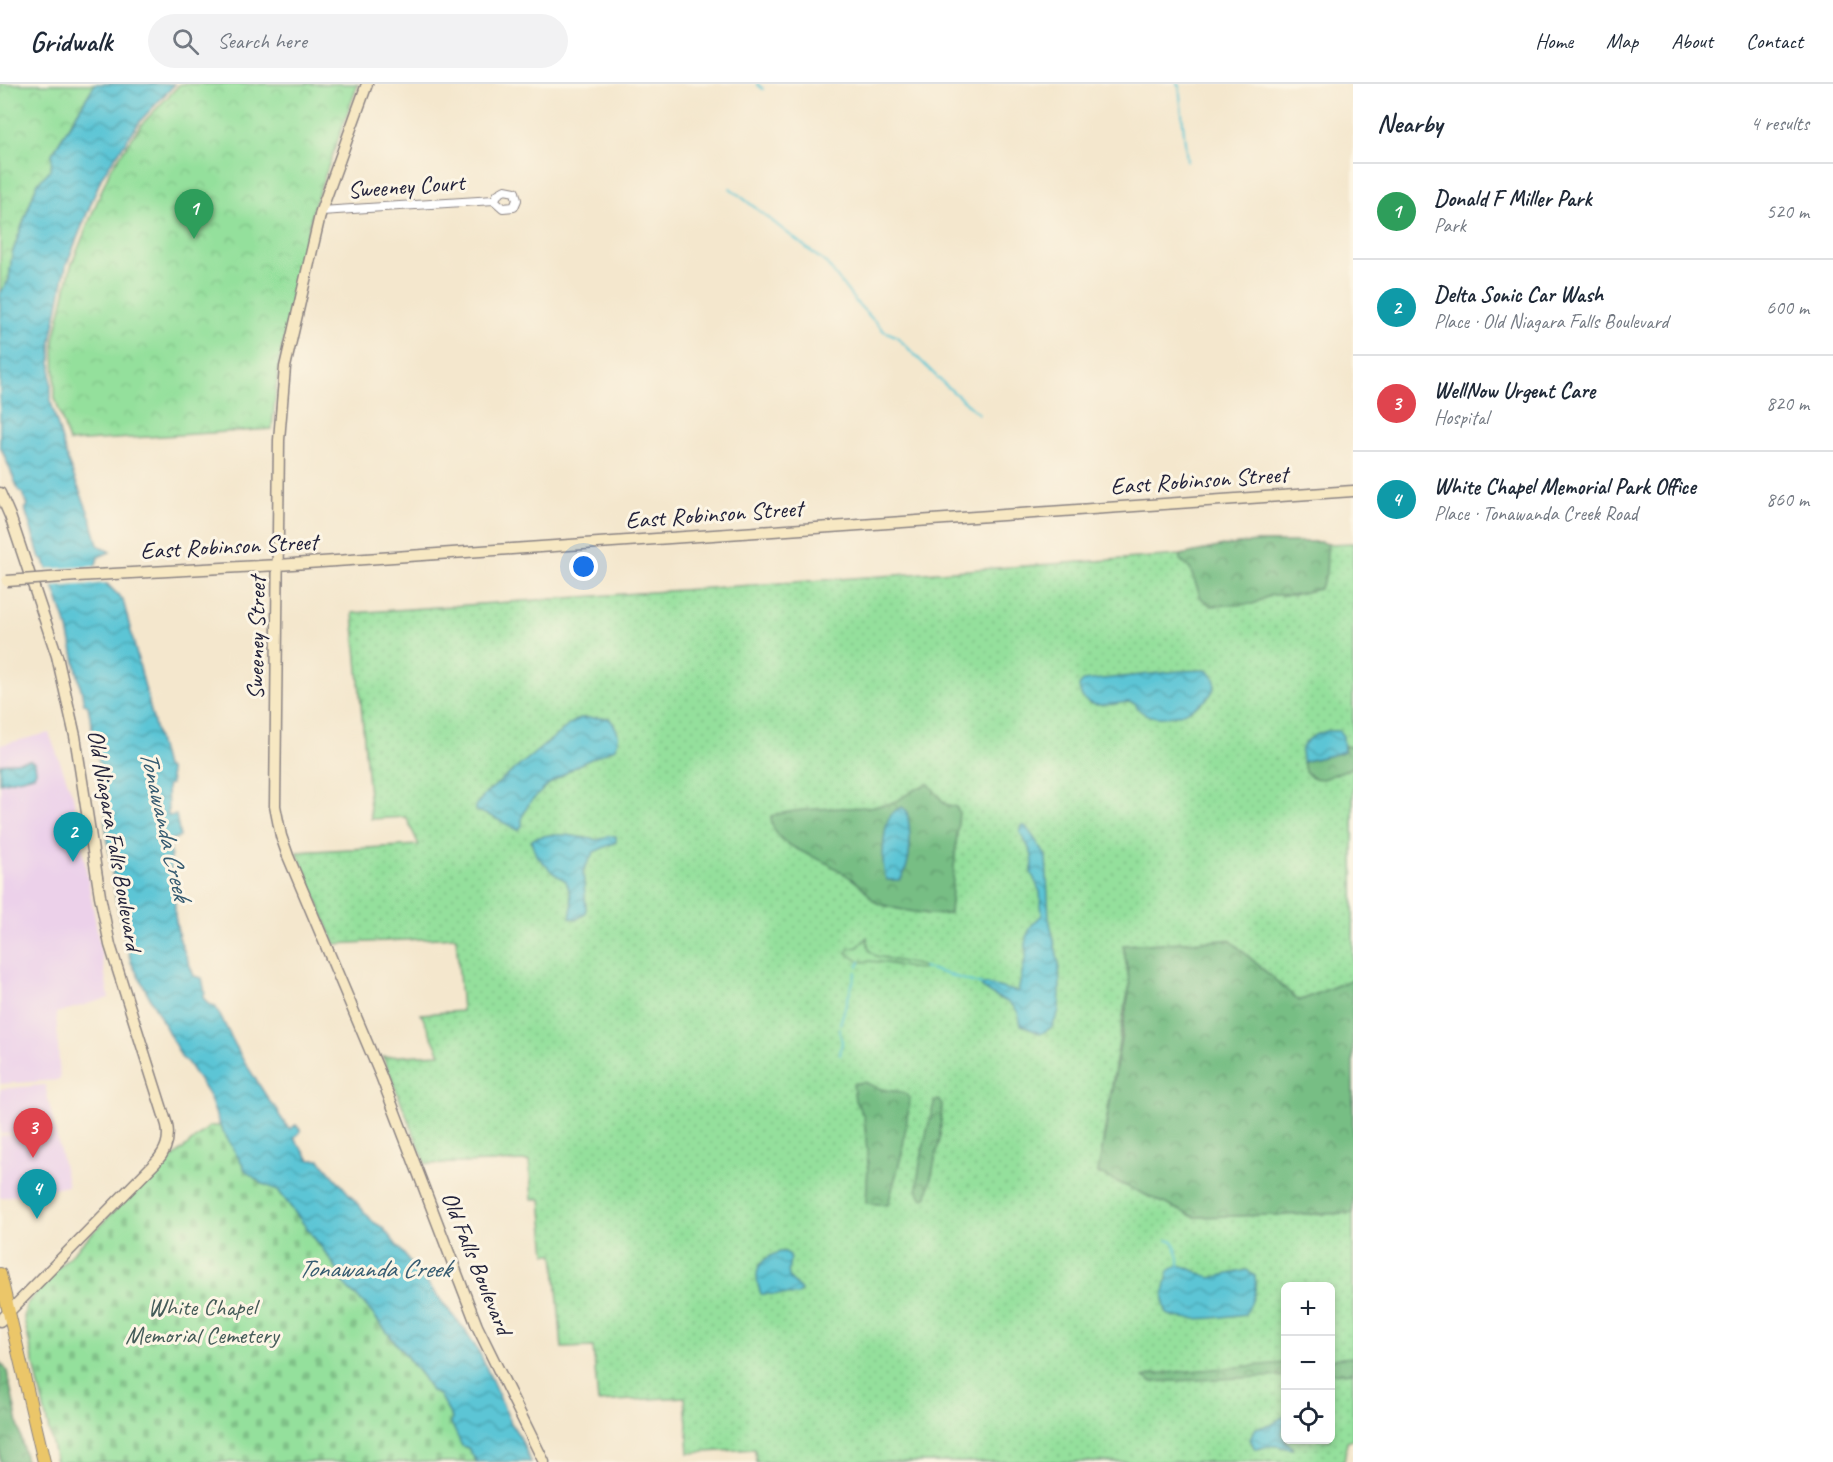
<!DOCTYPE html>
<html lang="en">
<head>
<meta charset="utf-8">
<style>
  body { margin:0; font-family:Caveat,sans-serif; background:#f2f2f3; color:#1f2937 }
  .controls { position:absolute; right:18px; bottom:18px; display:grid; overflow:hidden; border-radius:9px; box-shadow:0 3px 9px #0003 }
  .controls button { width:54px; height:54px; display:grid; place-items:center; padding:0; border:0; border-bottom:2px solid #e0e1e3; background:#fff; color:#1f2937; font:30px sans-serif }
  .you { position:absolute; left:584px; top:483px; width:21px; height:21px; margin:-15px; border:4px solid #fff; border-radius:50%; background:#1a73e8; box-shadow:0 0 0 9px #1a73e833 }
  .badge { display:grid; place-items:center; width:39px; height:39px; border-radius:50%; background:#7c3aed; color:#fff; font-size:20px; font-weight:700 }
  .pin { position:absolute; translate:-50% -50px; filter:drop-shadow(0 2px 3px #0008) }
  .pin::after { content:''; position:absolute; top:32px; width:21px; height:18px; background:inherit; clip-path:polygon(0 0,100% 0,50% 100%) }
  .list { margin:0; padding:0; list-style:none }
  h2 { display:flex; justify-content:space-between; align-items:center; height:78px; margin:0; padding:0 24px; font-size:26px }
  h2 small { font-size:20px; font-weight:400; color:#747a83 }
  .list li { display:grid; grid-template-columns:39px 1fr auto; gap:18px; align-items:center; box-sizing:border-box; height:96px; padding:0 24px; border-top:2px solid #e0e1e3 }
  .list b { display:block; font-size:22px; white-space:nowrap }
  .list p { margin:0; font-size:20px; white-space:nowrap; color:#747a83 }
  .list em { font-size:20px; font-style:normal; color:#747a83 }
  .icon { flex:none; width:33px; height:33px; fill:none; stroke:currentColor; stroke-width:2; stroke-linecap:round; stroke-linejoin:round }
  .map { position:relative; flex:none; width:1353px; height:1378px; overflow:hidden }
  header { display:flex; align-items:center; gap:36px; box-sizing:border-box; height:84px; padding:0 30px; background:#fff; border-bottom:2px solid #e0e1e3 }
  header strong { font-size:28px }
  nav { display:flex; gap:33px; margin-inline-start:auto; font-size:21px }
  .search { width:420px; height:54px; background:#f2f2f3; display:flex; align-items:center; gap:15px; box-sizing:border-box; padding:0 21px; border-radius:33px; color:#747a83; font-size:22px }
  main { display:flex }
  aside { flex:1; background:#fff }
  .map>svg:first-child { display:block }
</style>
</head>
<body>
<header>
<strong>Gridwalk</strong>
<div class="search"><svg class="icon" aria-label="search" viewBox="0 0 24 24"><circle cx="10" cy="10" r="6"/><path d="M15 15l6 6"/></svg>Search here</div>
<nav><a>Home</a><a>Map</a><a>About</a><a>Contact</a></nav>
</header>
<main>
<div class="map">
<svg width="1353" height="1378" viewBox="0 0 1353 1378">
  <defs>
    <pattern id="grass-dots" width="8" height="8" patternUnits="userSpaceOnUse" patternTransform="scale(1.5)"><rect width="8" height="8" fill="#94e09c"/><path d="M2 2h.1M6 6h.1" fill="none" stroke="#7fc087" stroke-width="1.8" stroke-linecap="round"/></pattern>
    <pattern id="forest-crowns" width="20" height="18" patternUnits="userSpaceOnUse" patternTransform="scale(1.5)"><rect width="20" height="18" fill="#77be84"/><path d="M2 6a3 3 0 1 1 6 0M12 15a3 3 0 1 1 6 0" fill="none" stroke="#619a6d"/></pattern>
    <pattern id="wetland-marsh" width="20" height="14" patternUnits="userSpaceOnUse" patternTransform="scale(1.5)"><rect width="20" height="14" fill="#94e09c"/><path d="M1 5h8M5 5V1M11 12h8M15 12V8" fill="none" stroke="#7fc087"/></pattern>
    <pattern id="cemetery-stones" width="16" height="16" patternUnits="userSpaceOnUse" patternTransform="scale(1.5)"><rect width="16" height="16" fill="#94e09c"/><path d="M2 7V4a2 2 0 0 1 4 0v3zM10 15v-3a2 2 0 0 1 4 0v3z" fill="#7fc087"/></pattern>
    <pattern id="park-crowns" width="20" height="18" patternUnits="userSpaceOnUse" patternTransform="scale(1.5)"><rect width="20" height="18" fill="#94e09c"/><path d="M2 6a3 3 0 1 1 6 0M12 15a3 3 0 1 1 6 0" fill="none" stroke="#7fc087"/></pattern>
    <pattern id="water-waves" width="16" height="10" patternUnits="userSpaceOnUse" patternTransform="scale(1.5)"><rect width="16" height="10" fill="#5bc5d5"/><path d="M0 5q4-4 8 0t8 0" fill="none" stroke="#4ba0ae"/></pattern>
  </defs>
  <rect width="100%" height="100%" fill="#fcf5e5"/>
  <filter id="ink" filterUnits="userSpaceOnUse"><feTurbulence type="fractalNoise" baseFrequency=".0167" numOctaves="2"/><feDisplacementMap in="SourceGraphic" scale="12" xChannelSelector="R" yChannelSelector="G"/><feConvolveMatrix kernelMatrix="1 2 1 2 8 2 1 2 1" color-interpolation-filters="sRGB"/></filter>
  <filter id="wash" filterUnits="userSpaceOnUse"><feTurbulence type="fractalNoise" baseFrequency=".008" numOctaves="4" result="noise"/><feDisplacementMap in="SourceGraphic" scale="24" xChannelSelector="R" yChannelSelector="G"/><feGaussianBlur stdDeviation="1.35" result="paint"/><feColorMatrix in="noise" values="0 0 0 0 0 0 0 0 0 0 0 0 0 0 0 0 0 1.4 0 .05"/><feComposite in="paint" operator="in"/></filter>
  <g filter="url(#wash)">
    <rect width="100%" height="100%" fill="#f4e7cd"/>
    <path fill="#ecd1ea" d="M49 649 73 712 109 914 56 929 60 996 0 1000V661Z
      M45 1001 68 1102 0 1114V1052L53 1047 0 1050V1005Z"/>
    <path fill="url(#grass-dots)" stroke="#5b816c" stroke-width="1.5" fill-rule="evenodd" d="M1256 458H1320L1328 460 1353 459V895L1299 917 1230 856 1123 861 1130 901 1124 926 1098 1089 1194 1133 1353 1129V1355L1347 1357 1344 1378H756L755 1365 689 1369 685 1313 598 1318 593 1263 562 1264 554 1170H546L541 1115H532L529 1077 426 1080 383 973 440 970 421 930 462 927 456 853 335 860 297 768 419 761 406 733 371 735 353 529 1180 471 1224 462ZM1286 1202H1330V1356H1286Z"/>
    <path fill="url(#forest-crowns)" stroke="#4c7060" stroke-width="1.5" d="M1256 458H1320L1328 460C1324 480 1331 487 1319 505L1293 511H1271L1253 520 1211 522 1201 514 1190 485 1180 476V471L1224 462Z
      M1344 662 1353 663V683L1323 695 1312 694 1305 687 1303 678C1317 673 1331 673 1344 667Z
      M929 700 945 720 956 723 959 728 950 829C938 834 885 824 874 817 870 814 868 809 865 806 857 797 845 790 835 784 815 770 770 763 771 732 807 721 846 727 883 721 903 718 911 703 929 700Z
      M1230 856 1299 917 1353 895V1129L1194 1133 1098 1089 1130 901 1123 861Z
      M863 998 884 1006 903 1008 910 1014 902 1069 888 1121 866 1119 868 1081 864 1032 855 1017 853 1000Z
      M938 1016 942 1020 940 1054 927 1112 924 1115C920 1112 920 1113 918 1108 914 1093 929 1040 933 1023L935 1017Z
      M1353 1273V1288L1331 1290V1275Z
      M0 1277 7 1287 26 1378H0Z
      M1285 1279V1292L1151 1298 1143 1293 1154 1290Z"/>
    <path fill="url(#wetland-marsh)" stroke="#5b816c" stroke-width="1.5" d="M867 853 869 866 876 872 921 882 923 883 922 885C901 885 882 874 860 878L847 869 848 865 858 863Z"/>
    <path fill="url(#cemetery-stones)" stroke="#5b816c" stroke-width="1.5" d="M210 1042H220L230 1058 261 1099 278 1106 331 1176 348 1205 363 1218 423 1293 431 1307 439 1311 452 1334 462 1362 468 1364 477 1378H56L24 1235 26 1221 54 1188 133 1108Z"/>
    <path fill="url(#park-crowns)" stroke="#5b816c" stroke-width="1.5" d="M0 0H95L52 70V85L37 100 12 170 9 196 0 209Z
      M180 0H358L313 125 279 278 272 345 69 358 55 314 54 256 71 182 110 86 141 41Z"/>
    <path fill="url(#water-waves)" stroke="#3e7488" stroke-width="1.5" d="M95 0H175L141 36 102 92 66 182 51 257V318L68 378 91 435 98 461 110 468 98 473 94 487 123 516 165 683 169 685 171 700 167 701 168 732 176 731 180 753 170 756 171 788 174 791 175 832 179 854 194 892 202 894 205 909 203 913 208 920 215 922 242 974 270 1018 278 1026 279 1031 289 1045 296 1041 301 1047 294 1054 310 1076H320L373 1138 382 1143 465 1246 480 1270 512 1341 520 1353 531 1378H477L468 1364 462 1362 451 1339 452 1334 439 1311 431 1307 423 1293 363 1218 348 1205 331 1176 278 1106 261 1099 246 1087 220 1042 209 1012 188 979 182 974 131 878 116 815 105 736 107 727 106 717 88 622 84 619 68 545 44 476 40 474 25 425 28 421 22 409 19 407 0 361V209L9 196 12 170 37 100 51 85 52 70Z
      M1206 586C1243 609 1154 656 1135 620L1129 618C1109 620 1081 629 1079 602L1083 597 1180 587Z
      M580 634H609C617 644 622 652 615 664L578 681 549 700 530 718 522 733V742L518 746 491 732 476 727V721L485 710 570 640Z
      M1327 647H1339L1343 652 1344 667C1331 673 1317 673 1303 678 1296 660 1312 651 1327 647Z
      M30 676 35 679 36 687 34 691 0 699V680Z
      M902 723 907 727C911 747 913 779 900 796H887C880 785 883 742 891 731 893 727 898 725 902 723Z
      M1022 742H1025L1028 745 1046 772 1049 834 1059 880 1060 905 1059 927 1052 943 1041 950 1021 941C1020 937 1019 931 1017 927 1010 914 989 914 981 902L986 900 1018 908 1026 871V853L1032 841 1042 831 1040 808 1031 788C1037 773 1027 761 1020 748Z
      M549 751H567L598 756 608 752H616V758L594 768 583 787 586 824 585 830 577 835 570 834 572 822 570 809 566 797 553 789 536 771 531 757 535 754Z
      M780 1168H785L790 1171C791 1179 785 1188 791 1196 794 1200 798 1202 801 1207L798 1211 761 1210C752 1187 758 1175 780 1168Z
      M1178 1181 1186 1183 1210 1194 1247 1186 1255 1192C1257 1207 1253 1217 1245 1230 1224 1233 1186 1239 1167 1230 1161 1216 1165 1202 1169 1187Z
      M1285 1331C1286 1350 1274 1346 1292 1363V1365C1285 1364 1278 1361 1271 1362 1264 1362 1262 1365 1255 1365L1250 1355 1256 1344 1271 1341Z"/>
    <path fill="#f4e7cd" d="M99 482 97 486 109 499 50 503 44 485Z"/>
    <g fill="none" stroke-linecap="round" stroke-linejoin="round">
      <path stroke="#5bc5d5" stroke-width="2" d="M757 0 763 5
        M1177 0 1179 2 1187 77
        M730 104 827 180 855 217 884 247 896 252 943 299 979 330
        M858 882 860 878
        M923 883 982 901
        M840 940 856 888
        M839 944 842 958 840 971
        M1167 1156 1174 1158 1179 1174V1182"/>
    </g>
  </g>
  <g filter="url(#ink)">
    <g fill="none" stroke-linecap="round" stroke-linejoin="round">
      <defs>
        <path id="street" d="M321 127 494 116 503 124 514 123 517 116 515 108 505 106 498 110 494 116"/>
        <path id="secondary" d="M367 0 321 127 285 283 279 356 275 722 281 752 288 772 381 992 477 1242 544 1378
          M0 409 10 432 57 572 75 652 100 812 110 861 167 1041C170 1056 166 1067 156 1078L0 1237
          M77 492 278 481 1353 407"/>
        <path id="primary" d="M0 1190 44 1378"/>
      </defs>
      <use href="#street" stroke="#8b8484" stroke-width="10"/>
      <use href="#secondary" stroke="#8b8484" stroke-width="13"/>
      <use href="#primary" stroke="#8b8484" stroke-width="14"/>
      <use href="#street" stroke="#fff" stroke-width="8"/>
      <use href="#secondary" stroke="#f7e8c3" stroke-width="10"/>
      <use href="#primary" stroke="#ebc669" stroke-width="12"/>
      <defs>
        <path id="secondary-bridge" d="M7 497 77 492"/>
      </defs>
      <use href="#secondary-bridge" stroke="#8b8484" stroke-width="13" stroke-linecap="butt"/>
      <use href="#secondary-bridge" stroke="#f7e8c3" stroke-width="10"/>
    </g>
  </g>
  <g text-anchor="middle" stroke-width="6" stroke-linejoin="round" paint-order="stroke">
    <g font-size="24" fill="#22223b" stroke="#fcf5e5">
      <text transform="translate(406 102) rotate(-4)" y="8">Sweeney Court</text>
      <text transform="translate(1199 396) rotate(-4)" y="8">East Robinson Street</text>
      <text transform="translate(714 430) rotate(-4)" y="8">East Robinson Street</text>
      <text transform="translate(229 462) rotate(-3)" y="8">East Robinson Street</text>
      <text transform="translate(256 554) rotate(-89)" y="8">Sweeney Street</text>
      <text transform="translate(115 756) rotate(80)" y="8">Old Niagara Falls Boulevard</text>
      <text transform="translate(477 1179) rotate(68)" y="8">Old Falls Boulevard</text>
    </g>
    <g font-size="24" fill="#445b58" stroke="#fcf5e5">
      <text x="202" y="1231">White Chapel<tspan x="202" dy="28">Memorial Cemetery</tspan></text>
    </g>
    <g font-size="26" font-style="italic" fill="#365b71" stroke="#fcf5e5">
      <text transform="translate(166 741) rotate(77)" y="9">Tonawanda Creek</text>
      <text x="374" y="1193">Tonawanda Creek</text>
    </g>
  </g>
</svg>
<div class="controls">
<button>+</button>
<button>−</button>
<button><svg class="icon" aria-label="locate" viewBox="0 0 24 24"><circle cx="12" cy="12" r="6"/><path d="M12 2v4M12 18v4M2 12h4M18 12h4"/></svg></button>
</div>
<div class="you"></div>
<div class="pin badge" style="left:194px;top:155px;background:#2e9e5b">1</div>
<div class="pin badge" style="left:73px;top:778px;background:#0f9aa8">2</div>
<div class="pin badge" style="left:33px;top:1074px;background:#e0444e">3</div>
<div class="pin badge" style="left:37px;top:1135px;background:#0f9aa8">4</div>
</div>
<aside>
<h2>Nearby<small>4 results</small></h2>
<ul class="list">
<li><span class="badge" style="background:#2e9e5b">1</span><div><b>Donald F Miller Park</b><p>Park</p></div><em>520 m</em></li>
<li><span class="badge" style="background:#0f9aa8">2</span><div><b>Delta Sonic Car Wash</b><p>Place · Old Niagara Falls Boulevard</p></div><em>600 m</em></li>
<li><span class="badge" style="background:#e0444e">3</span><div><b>WellNow Urgent Care</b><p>Hospital</p></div><em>820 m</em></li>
<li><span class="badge" style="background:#0f9aa8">4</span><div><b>White Chapel Memorial Park Office</b><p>Place · Tonawanda Creek Road</p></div><em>860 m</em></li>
</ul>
</aside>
</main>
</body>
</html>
